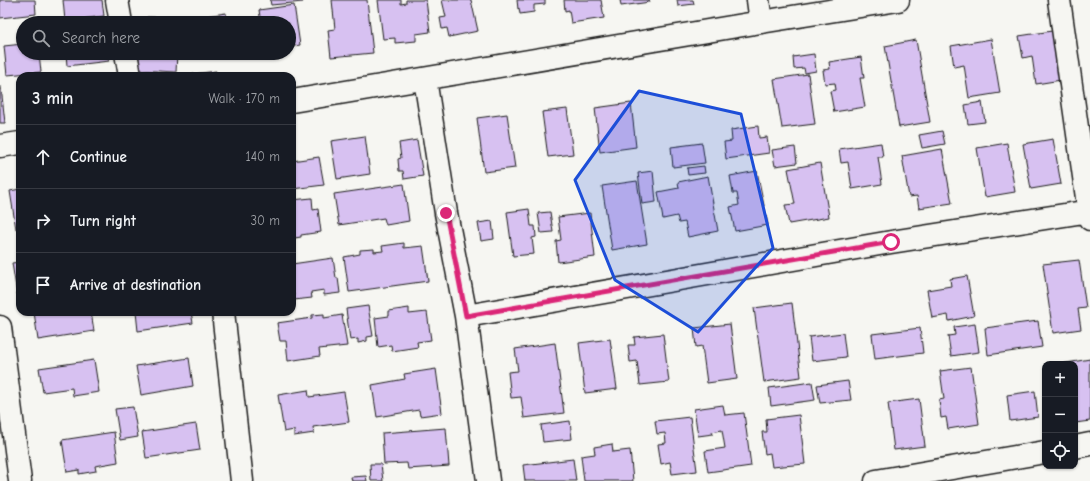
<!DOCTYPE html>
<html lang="en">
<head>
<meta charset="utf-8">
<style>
  body { margin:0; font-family:"Comic Neue",sans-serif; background:#20242c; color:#f1f3f6 }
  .controls { position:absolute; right:12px; bottom:12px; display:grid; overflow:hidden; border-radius:8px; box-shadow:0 1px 3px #0004 }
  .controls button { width:36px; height:36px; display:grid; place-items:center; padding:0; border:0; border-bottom:1px solid #363941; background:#171b24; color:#f1f3f6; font:20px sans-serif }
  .stop { position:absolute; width:12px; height:12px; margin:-9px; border:3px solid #db2777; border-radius:50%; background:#fff }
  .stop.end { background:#db2777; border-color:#fff; box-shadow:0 1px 4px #0008 }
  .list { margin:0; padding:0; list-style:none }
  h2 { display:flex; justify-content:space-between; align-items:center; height:52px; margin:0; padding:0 16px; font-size:17px }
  h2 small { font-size:13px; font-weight:400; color:#9ea1a6 }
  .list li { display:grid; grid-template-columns:26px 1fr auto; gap:12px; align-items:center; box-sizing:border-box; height:64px; padding:0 16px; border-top:1px solid #363941 }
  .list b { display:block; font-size:15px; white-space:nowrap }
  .list em { font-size:13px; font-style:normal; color:#9ea1a6 }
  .icon { flex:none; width:22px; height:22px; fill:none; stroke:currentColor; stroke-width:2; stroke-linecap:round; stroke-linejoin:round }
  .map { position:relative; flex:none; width:1090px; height:481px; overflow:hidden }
  .search { position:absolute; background:#171b24; box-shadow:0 1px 3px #0004; left:16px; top:16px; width:280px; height:44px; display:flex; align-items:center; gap:10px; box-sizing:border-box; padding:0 14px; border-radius:22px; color:#9ea1a6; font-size:15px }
  .panel { position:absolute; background:#171b24; box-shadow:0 1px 3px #0004; left:16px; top:72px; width:280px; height:244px; border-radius:12px }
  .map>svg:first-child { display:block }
</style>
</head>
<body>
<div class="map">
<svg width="1090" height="481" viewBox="0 0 1090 481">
  <rect width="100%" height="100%" fill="#f6f6f2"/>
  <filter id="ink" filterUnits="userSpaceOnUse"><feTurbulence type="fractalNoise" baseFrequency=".025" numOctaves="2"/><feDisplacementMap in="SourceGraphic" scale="8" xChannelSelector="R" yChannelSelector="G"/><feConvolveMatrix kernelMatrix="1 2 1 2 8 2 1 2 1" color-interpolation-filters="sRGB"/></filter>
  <g filter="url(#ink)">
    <path fill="#d7c1f1" stroke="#1c1c1c" d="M0 0H35L36 14 0 18Z
      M63 0H102L104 16 65 21Z
      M270 0H302L303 2 271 5Z
      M332 0H367L373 53 331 57 328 30 335 29Z
      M378 0H401V4L406 3V0H426L430 32 416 34V41L395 43V38L383 39Z
      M442 0H471L478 31 449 37 447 28 442 29 440 18 446 17Z
      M517 0H545V4L534 5V12L520 14 519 8 518 9Z
      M564 0H601L604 18 571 23 569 10 565 11Z
      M620 0H649L650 2 621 6Z
      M677 0H693L694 4 678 6Z
      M294 5 300 45 289 47V23H261L259 10Z
      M226 13 227 23H199L198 17Z
      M147 17 178 18V23H146Z
      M1052 31 1061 80 1036 84 1032 56 1023 58 1019 36Z
      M991 39 1000 93 969 98 964 65 954 67 951 46Z
      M916 40 930 122 899 127 885 46Z
      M23 44V53H39L41 72 7 75 4 46Z
      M66 53H108L109 61 67 66Z
      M145 53H177L176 72 138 70 139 54H145Z
      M814 54 816 71 805 73 804 68 794 69 793 57Z
      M861 57 864 78H860L865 107 834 112 830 91 836 90 835 83 825 84 823 70 830 69 829 62Z
      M216 71V76H186V75Z
      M808 74 815 124 782 128 774 79Z
      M0 87H1L5 123H0Z
      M982 102 985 122 968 124 965 105Z
      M631 103 636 147 600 152 595 108Z
      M567 109 573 154 548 157 542 112Z
      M507 114 515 168 484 172 477 118Z
      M758 126 759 138 767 137 769 153 726 159 724 142 732 141 731 130Z
      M942 131 945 144 922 148 919 135Z
      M365 136 370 174 337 179 331 141Z
      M1053 139 1061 184 1031 189 1023 144Z
      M417 140 423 176 404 179 403 171H399L398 159 401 158 399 143Z
      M702 143 705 163 673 167 671 147Z
      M881 143 883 157H878L882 184 852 189 848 162 841 163 839 149Z
      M1007 143 1015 192 985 197 977 148Z
      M795 147 797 163 775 166 772 150Z
      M942 149 952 203 919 208 917 196 909 197 902 156Z
      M319 157 324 185 292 189V161Z
      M820 163 829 217 789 224 785 205 795 204 788 169Z
      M704 166 705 173 688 175 687 168Z
      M653 171 656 202 642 204 638 173Z
      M757 171 768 225 735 231 730 207 739 205 737 193H733L730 176Z
      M708 176 718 231 688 237 685 222 679 223 677 216 663 219 658 192 679 188 678 182Z
      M637 181 647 244 612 250 602 186Z
      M404 184 409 221 386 225 384 218 339 225 334 194Z
      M20 189V228L16 229 10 191Z
      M312 198 313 210 318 209 321 232 301 235V237L295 238 294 233 292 234V200Z
      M529 209 531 226H535L536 237 532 238 534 254 513 256 507 212Z
      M550 212 553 232 541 233 538 213Z
      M590 213 595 257 558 262 556 241 561 240 558 217Z
      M492 221 494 239 481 241 478 223Z
      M404 243V248L423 246 428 281 349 292 344 257 360 254V250L374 249V252L383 251 382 246Z
      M333 258 336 278H338L340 293 324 295V290L311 292 312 298 294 300V294H292V264Z
      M1079 260 1086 308 1078 309 1081 329 1053 333 1043 264Z
      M20 262V294H17L12 263Z
      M967 276 974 316 949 321 948 315 932 318 927 290 951 286 950 279Z
      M792 303 801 377 764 382 754 308Z
      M368 306 373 336 367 337V341L358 343V339L350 340 346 309Z
      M409 308V314L427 312 431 340 417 342 418 347 392 351 391 345 378 347 375 318 389 316V311Z
      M34 312H91L94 331 38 340Z
      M136 312H191L193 323 138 331Z
      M324 314V318L342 315 347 346 319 349 320 356 288 361 286 341H280L277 323 312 318V315Z
      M1038 321 1042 347 988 355 985 328Z
      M730 324 737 379 707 383 702 346 696 347 694 328Z
      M975 324 979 352 951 356 948 336 955 335 954 327Z
      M920 328 923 353 875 359 872 334Z
      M843 333 846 357 812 361 809 337Z
      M663 334 669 382 640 385 637 361 630 362 628 345H635L634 337Z
      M610 339 617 389 585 393 579 343Z
      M555 343 564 413 524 418 521 397 511 398 508 372 518 371 515 349Z
      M189 358 193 386 141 395 136 366Z
      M1090 359V421L1075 423V364H1060Z
      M94 360 99 392 73 396 72 388 43 392 39 368Z
      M971 367 979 424 948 429 946 417 941 418 939 400 944 399 940 371Z
      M436 369 442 413 420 416 419 410 377 417 372 385 405 379 404 374Z
      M848 381 851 400 820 403 817 385Z
      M812 382 815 400 771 406 769 388Z
      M308 390 309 397 344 392 349 422 313 427 314 433 294 436V430L284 432 278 395Z
      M1035 391 1038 417 1010 421 1007 395Z
      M919 399 925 446 894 450 888 403Z
      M723 405 725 415 744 413 751 466 708 472 705 451 725 448 722 430 712 432 713 434 698 436 694 409Z
      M133 407 138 437 120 440 115 409Z
      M799 415 805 464 772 467 770 453 765 454 762 432H767L766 419Z
      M690 417 697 471 672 474 670 462 661 464 658 444 666 443 665 433 657 434 655 421Z
      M570 421 572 439 543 442 541 425Z
      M196 424 200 450 146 458 142 432Z
      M446 428 449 466 408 469 407 463 384 464 382 433Z
      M114 432 118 462 95 466 96 471 79 474V470L67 472 62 440Z
      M612 444 613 452 630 450 633 481H584L581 456 595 454 594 447Z
      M573 459 576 481H525L523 465Z
      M370 464H381L383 481H371Z
      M366 476 367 481H352L351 477Z"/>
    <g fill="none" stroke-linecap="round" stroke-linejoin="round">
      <defs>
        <path id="minor" d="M117 0 121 23
          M758 0 761 22
          M1059 0 1090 219
          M126 53 130 76
          M425 79 446 213 466 316 488 481
          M292 101 761 22 898 0
          M0 146 20 143
          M223 312 242 481
          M466 316 891 242 1090 211
          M0 327 20 481
          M1075 447 1090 444
          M876 481 1045 452"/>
      </defs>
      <use href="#minor" stroke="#1c1c1c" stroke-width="25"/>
      <use href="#minor" stroke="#f6f6f2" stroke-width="22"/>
    </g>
  </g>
  <g fill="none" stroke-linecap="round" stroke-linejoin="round" filter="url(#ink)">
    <path stroke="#db2777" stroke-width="5" d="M446 213 466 316 891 242"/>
  </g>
  <path fill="#1d4ed8" fill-opacity="0.2" stroke="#1d4ed8" stroke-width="3" stroke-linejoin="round" d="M639 91 741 114 773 248 698 332 615 280 575 180Z"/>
</svg>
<div class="controls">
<button>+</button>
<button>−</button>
<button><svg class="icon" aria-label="locate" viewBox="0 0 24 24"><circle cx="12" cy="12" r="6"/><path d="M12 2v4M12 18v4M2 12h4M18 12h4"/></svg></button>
</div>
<div class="stop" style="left:891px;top:242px"></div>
<div class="stop end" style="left:446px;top:213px"></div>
<div class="search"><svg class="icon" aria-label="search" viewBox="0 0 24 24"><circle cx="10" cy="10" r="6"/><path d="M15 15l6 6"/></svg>Search here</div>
<section class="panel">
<h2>3 min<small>Walk · 170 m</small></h2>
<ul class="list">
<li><svg class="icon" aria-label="ahead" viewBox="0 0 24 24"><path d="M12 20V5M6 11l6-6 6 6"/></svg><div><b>Continue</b></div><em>140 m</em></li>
<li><svg class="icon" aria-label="right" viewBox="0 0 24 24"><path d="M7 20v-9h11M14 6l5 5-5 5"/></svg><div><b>Turn right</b></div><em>30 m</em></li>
<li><svg class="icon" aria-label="arrive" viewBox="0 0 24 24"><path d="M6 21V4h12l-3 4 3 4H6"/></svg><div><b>Arrive at destination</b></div></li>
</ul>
</section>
</div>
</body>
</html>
